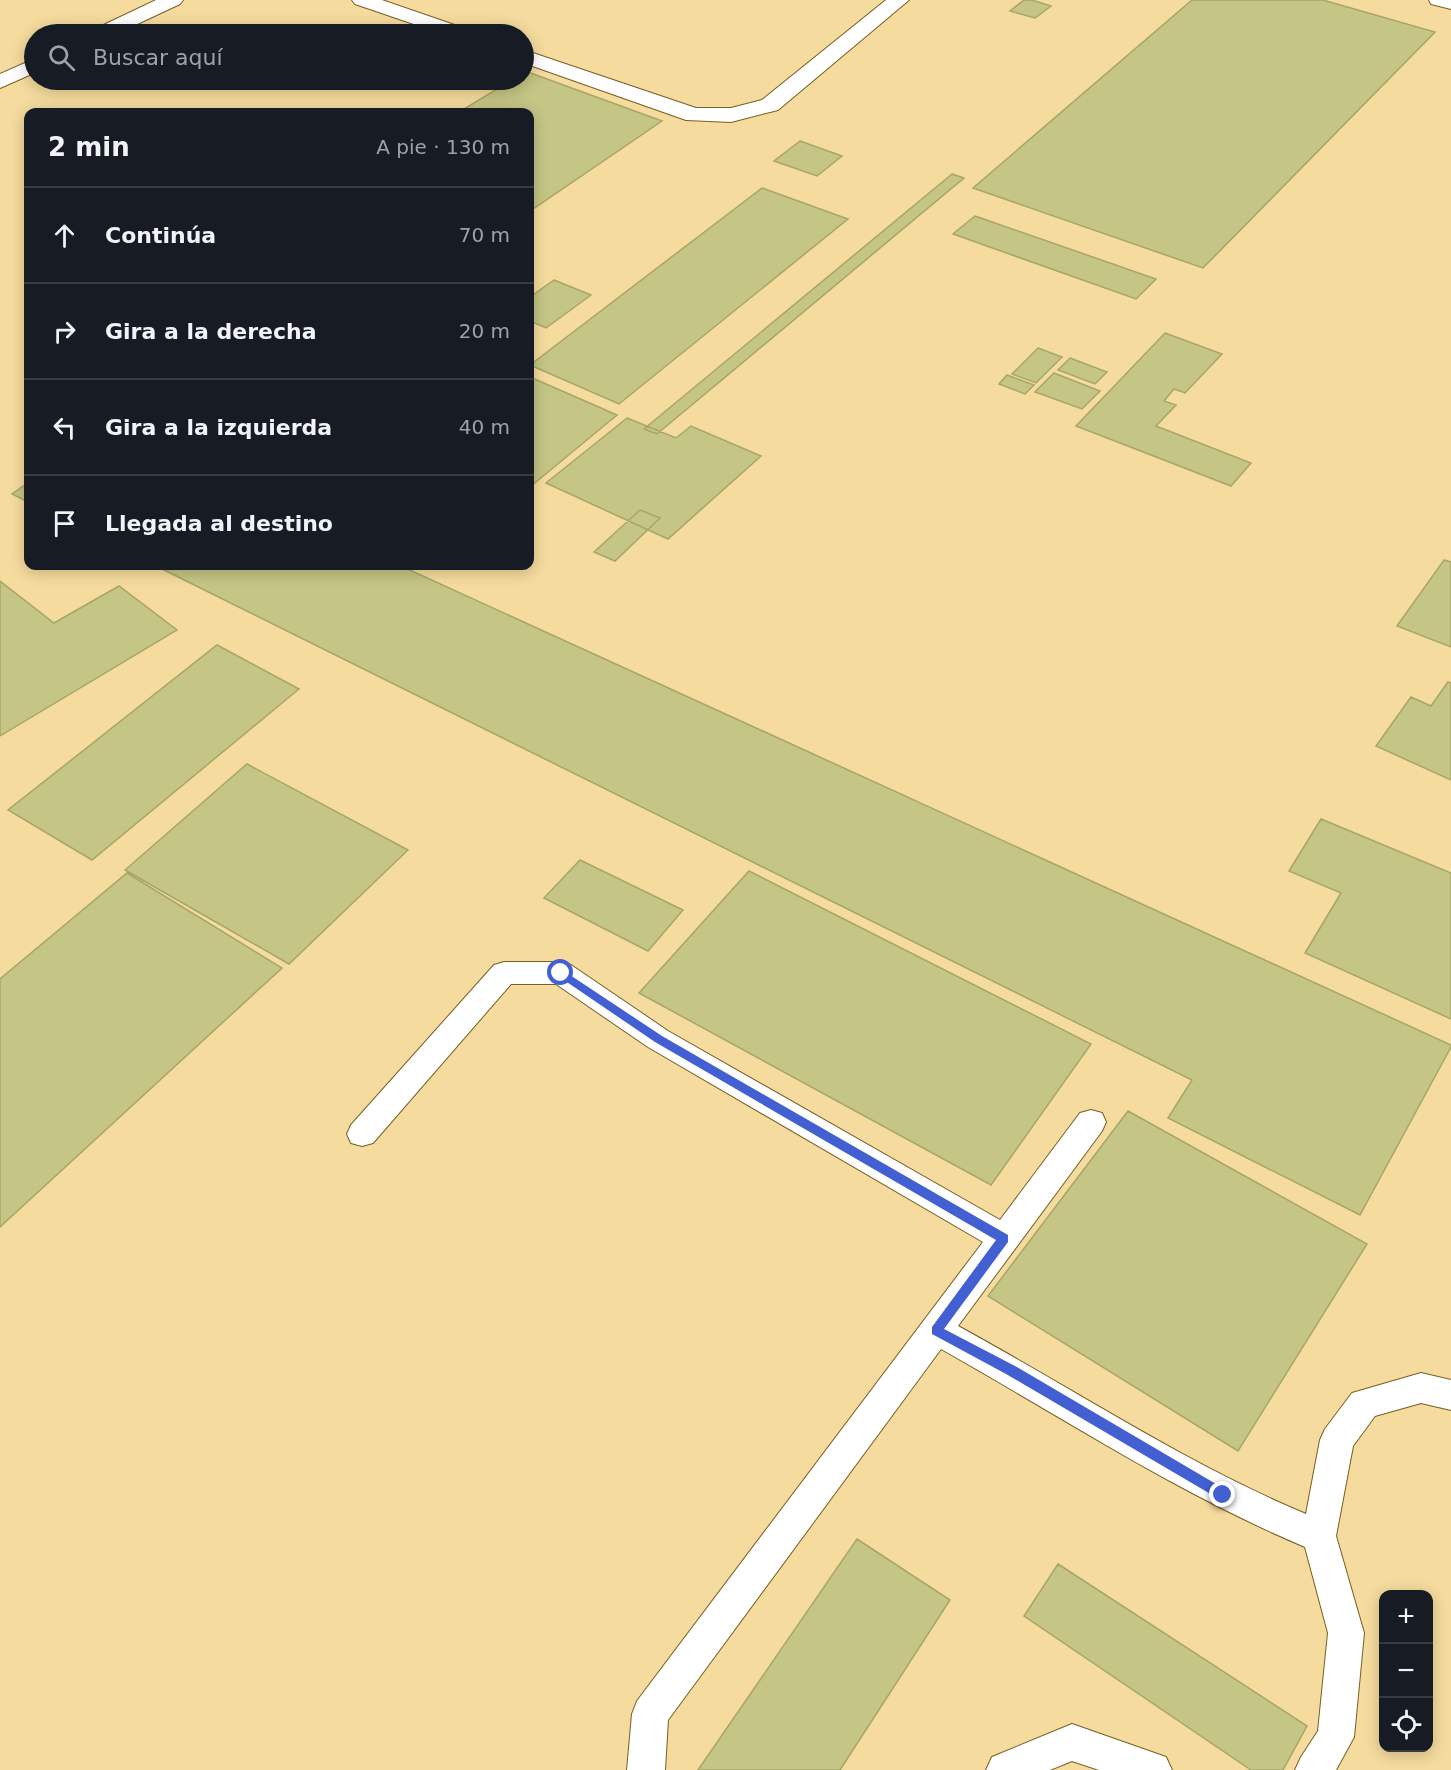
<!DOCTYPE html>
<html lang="es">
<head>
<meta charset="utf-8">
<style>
  body { margin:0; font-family:"DejaVu Sans",sans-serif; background:#20242c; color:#f1f3f6 }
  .controls { position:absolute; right:18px; bottom:18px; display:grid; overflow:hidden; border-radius:12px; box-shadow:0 3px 15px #0003 }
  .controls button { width:54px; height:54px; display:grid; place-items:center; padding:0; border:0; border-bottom:2px solid #363941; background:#171b24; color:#f1f3f6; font:30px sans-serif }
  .stop { position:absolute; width:18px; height:18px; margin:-14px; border:4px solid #4260d2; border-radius:50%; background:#fff }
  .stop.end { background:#4260d2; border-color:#fff; box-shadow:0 2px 6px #0008 }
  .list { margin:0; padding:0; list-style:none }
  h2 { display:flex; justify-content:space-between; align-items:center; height:78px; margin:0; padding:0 24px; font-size:26px }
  h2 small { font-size:20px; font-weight:400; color:#9ea1a6 }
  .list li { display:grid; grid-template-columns:39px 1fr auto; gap:18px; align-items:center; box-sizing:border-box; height:96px; padding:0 24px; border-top:2px solid #363941 }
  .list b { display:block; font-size:22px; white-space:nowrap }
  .list em { font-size:20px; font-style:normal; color:#9ea1a6 }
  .icon { flex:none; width:33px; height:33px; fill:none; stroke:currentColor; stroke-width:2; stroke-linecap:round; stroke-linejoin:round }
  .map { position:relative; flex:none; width:1451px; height:1770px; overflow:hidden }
  .search { position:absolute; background:#171b24; box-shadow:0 3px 15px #0003; left:24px; top:24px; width:510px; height:66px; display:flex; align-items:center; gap:15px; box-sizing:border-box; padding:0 21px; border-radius:33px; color:#9ea1a6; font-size:22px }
  .panel { position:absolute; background:#171b24; box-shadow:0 3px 15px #0003; left:24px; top:108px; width:510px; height:462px; border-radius:12px }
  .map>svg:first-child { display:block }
</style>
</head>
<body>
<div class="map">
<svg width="1451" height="1770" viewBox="0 0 1451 1770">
  <rect width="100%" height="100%" fill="#f5db9d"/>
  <path fill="#c5c585" stroke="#a6a667" stroke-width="1.5" d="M1024 0H1032L1051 6 1035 18 1010 11Z
    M1192 0H1323L1435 32 1203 268 973 188Z
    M525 71 662 121 530 211V112H459L512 80H524Z
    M800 141 842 156 817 176 774 161Z
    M952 174 964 178 657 434 644 429Z
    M762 188 848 219 619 404 530 365Z
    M975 216 1156 279 1136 299 953 234Z
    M554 280 591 295 546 328 530 321V297Z
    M1165 333 1222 354 1185 393 1174 389 1164 401 1176 405 1156 426 1251 463 1231 486 1076 426Z
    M1038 348 1062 357 1036 383 1012 374Z
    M1070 358 1107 372 1095 384 1058 370Z
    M1054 373 1100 391 1082 409 1035 392Z
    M1007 375 1034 385 1025 394 999 384Z
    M530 377 617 415 530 487Z
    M627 418 676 438 691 426 761 456 668 539 546 483Z
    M28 483V502L12 494Z
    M640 510 660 518 615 561 594 552Z
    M1444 560 1451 562V647L1397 626Z
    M156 566H401L1451 1045V1047L1360 1215 1168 1118 1192 1080Z
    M0 581 54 623 119 586 177 630 0 736Z
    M217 645 299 689 92 860 8 810Z
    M1448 682 1451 683V780L1376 746 1411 697 1431 706Z
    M247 764 408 850 289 964 125 870Z
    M1321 819 1451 873V1019L1305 953 1341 893 1289 871Z
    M580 860 683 910 648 951 544 898Z
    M749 871 1091 1044 991 1185 639 993Z
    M127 873 282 968 0 1227V979Z
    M1128 1111 1367 1244 1238 1451 988 1296Z
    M857 1539 950 1600 840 1770H698Z
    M1058 1564 1307 1726 1283 1770H1251L1024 1616Z"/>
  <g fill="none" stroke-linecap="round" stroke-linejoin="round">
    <defs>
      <path id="service" d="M1429 0H1451V9L1431 4Z
        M504 962H561L571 965 668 1031 1000 1220 1080 1113 1091 1110 1102 1113 1106 1122 1102 1131 958 1326C1074 1389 1184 1463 1306 1514L1320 1440 1325 1429 1352 1393 1421 1373 1451 1380V1410L1421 1403 1375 1416 1353 1446 1336 1536 1364 1633 1354 1737 1336 1770H1295L1301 1757 1318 1731 1328 1633 1305 1547C1177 1493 1062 1417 941 1349L668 1720 665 1770H627L632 1714 637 1701 983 1242 648 1047 556 984H511L373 1143 362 1146 351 1143 347 1134 351 1125 494 965Z
        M1072 1724 1166 1757 1172 1770H1099L1072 1761 1050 1770H986L992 1757Z"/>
      <path id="minor" d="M156 0H183L180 4 116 34H90L93 30Z
        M352 0H382L469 30 472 34H443L355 4Z
        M886 0H909L778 110 731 122 686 120 524 63V50L696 108H731L762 100Z
        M34 59V73L0 88V74Z"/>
    </defs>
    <use href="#service" stroke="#765f22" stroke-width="2"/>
    <use href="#minor" stroke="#765f22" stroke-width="2"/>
    <use href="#service" fill="#fff" fill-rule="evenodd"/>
    <use href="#minor" fill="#fff" fill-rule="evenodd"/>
  </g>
  <path fill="#4260d2" d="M561 969 662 1036 1008 1235V1242L944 1329 1015 1366 1228 1491 1230 1495 1228 1499H1219L1006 1374 932 1334V1327L996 1240 655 1042 558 976 556 973Z"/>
</svg>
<div class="controls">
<button>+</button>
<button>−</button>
<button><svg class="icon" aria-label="locate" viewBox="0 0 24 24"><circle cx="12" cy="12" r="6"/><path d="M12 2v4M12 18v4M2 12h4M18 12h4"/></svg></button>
</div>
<div class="stop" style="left:561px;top:973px"></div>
<div class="stop end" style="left:1223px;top:1495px"></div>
<div class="search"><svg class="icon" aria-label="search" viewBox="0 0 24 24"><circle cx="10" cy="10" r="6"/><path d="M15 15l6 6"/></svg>Buscar aquí</div>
<section class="panel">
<h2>2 min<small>A pie · 130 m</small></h2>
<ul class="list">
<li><svg class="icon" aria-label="ahead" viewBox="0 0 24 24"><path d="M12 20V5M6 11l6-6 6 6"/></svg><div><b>Continúa</b></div><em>70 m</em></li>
<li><svg class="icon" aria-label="right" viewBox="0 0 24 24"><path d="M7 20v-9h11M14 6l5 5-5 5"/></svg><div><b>Gira a la derecha</b></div><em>20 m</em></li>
<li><svg class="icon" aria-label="left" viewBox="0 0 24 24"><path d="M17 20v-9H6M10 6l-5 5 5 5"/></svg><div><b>Gira a la izquierda</b></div><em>40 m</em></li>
<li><svg class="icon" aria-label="arrive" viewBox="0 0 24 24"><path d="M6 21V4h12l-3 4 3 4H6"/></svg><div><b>Llegada al destino</b></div></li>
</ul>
</section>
</div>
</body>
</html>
